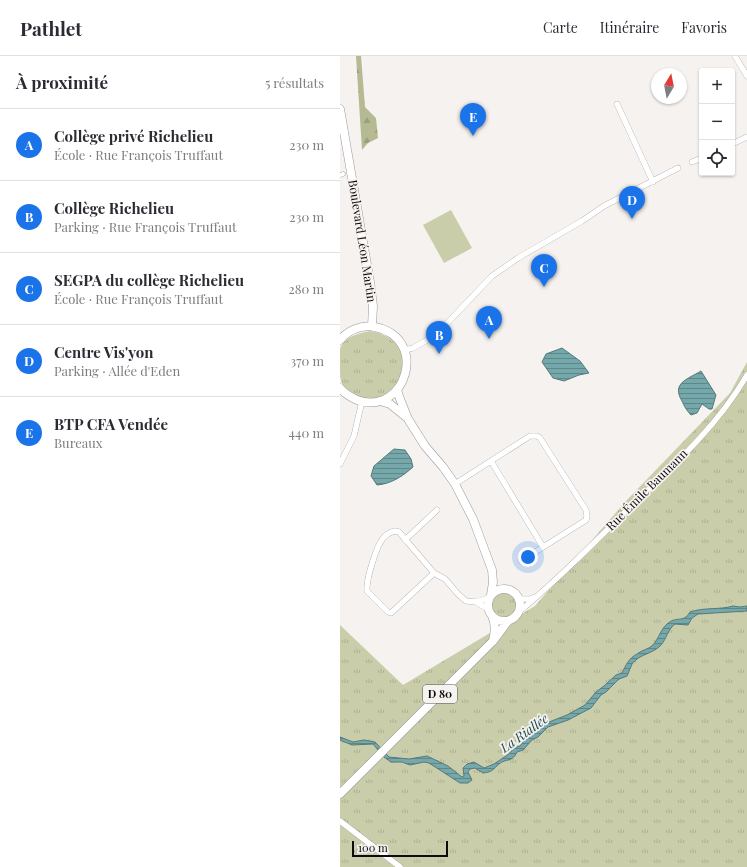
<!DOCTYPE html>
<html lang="fr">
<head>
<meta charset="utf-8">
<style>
  body { margin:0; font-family:"Playfair Display",serif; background:#f2f2f3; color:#2b2b33 }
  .controls { position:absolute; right:12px; top:12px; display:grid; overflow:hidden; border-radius:4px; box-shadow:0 1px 3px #0004 }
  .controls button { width:36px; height:36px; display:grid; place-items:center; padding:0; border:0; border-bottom:1px solid #e1e1e2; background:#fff; color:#2b2b33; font:20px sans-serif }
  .compass { position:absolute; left:311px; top:12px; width:36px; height:36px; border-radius:50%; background:#fff; box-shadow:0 1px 3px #0004; rotate:10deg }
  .scale { position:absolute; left:12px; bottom:10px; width:96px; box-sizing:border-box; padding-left:4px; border:2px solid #0d0b0b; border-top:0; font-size:11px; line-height:14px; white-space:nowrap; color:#0d0b0b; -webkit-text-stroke:3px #f6f2f0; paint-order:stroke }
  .you { position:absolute; left:188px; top:501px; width:14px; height:14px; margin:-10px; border:3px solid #fff; border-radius:50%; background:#1a73e8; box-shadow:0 0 0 6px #1a73e833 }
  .badge { display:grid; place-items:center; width:26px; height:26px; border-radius:50%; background:#1a73e8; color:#fff; font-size:13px; font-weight:700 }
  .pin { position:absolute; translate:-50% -33px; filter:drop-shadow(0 1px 2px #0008) }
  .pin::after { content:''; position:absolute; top:21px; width:14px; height:12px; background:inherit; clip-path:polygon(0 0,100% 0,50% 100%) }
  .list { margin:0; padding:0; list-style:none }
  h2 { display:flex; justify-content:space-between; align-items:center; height:52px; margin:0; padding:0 16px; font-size:17px }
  h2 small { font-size:13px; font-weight:400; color:#7c7c81 }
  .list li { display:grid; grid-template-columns:26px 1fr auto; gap:12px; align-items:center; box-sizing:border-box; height:72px; padding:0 16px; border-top:1px solid #e1e1e2 }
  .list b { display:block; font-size:15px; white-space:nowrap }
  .list p { margin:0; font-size:13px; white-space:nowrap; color:#7c7c81 }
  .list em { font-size:13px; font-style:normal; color:#7c7c81 }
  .icon { flex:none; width:22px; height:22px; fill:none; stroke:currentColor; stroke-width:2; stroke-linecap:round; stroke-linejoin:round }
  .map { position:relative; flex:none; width:407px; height:811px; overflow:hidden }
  header { display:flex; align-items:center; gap:24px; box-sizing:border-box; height:56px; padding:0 20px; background:#fff; border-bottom:1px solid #e1e1e2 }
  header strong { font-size:19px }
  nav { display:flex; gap:22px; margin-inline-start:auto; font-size:14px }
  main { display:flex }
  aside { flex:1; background:#fff }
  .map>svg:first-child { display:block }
</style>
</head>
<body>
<header>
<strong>Pathlet</strong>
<nav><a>Carte</a><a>Itinéraire</a><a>Favoris</a></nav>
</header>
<main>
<aside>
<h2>À proximité<small>5 résultats</small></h2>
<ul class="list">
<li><span class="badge">A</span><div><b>Collège privé Richelieu</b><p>École · Rue François Truffaut</p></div><em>230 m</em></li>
<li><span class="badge">B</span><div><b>Collège Richelieu</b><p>Parking · Rue François Truffaut</p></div><em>230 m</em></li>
<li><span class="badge">C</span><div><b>SEGPA du collège Richelieu</b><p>École · Rue François Truffaut</p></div><em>280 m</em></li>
<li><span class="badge">D</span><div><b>Centre Vis'yon</b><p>Parking · Allée d'Eden</p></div><em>370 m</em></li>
<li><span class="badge">E</span><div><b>BTP CFA Vendée</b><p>Bureaux</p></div><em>440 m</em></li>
</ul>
</aside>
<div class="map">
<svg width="407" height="811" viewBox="0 0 407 811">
  <defs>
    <pattern id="grass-tufts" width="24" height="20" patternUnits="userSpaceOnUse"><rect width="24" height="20" fill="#c9cda9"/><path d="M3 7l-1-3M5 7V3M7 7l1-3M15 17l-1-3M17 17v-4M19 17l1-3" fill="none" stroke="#abaf90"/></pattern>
    <pattern id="forest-firs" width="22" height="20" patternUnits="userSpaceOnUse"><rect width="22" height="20" fill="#b5ba92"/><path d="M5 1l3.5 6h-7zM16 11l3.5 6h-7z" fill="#9a9f7d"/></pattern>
    <pattern id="water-rules" width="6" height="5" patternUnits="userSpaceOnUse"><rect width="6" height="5" fill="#75a8ab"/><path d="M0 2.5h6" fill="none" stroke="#5e8789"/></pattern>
  </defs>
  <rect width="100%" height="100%" fill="#f6f2f0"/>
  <path fill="url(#grass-tufts)" d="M30 275C98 287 45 377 3 329 0 324 0 318 0 312 0 306 0 298 0 293 4 281 19 277 30 275Z
    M407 306V811H0V569L63 629 195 550 286 445 390 337Z
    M152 549a13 13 0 1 1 26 0a13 13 0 1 1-26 0Z"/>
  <path fill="url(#forest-firs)" d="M16 0H21L25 51 36 62 38 82 28 87 22 94Z"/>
  <path fill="#c9cda9" d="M111 154 132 192 104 207 83 169Z"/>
  <path fill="url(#water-rules)" stroke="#56797b" d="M222 292 240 305 249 317 239 319 224 325 213 322 202 306 206 298Z
    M361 315 376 339 372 353H369L362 348 357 357 351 359C347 355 344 350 342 345 331 327 348 323 361 315Z
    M54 393 65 394 71 403 73 411C63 420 51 428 37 429L31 420 34 410Z
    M393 550 400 551 407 550V555L358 558 352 562 348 569 335 568C328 573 327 582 321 589 313 598 299 598 292 608 290 612 289 616 287 620L279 623 266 636 261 639 251 652 228 664 208 671 198 681 192 684 183 694 177 696C172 707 166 702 159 708 153 713 153 716 143 717L135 712 130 713 128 716 132 724 128 727H120L89 707 84 706 70 709 62 706H51L44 701 33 688 12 689 0 684V681L13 686 24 684 35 686 49 701 69 703 87 700 108 710 122 721 124 720 123 712 127 708 134 706 144 712 154 708 169 698 174 692 180 690 189 678 204 668 227 659 245 649 256 636 264 630 276 619 282 617C286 609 289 602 297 598 302 594 309 593 313 589 319 582 321 573 327 568 337 559 343 568 350 556 365 551 380 554 393 550Z"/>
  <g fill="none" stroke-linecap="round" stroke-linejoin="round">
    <defs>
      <path id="pedestrian" d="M0 119 3 118"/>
      <path id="minor" d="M395 0 407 20
        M277 48 313 126
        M392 88 407 81
        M352 106 362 102
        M65 294 73 292 96 279 152 220 178 202 242 165 264 150 338 112
        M151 405 203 491
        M0 408 14 380 22 345
        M115 428 190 380H197L200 382 246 454 247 460 246 464 181 505
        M65 484 97 454
        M94 517 51 557 48 556 27 535C26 524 36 490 44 481 47 478 50 476 55 475L59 476 94 517 105 523 118 538 126 545 136 546
        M179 543H190L195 541
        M148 553 136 546 149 542
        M180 555C218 523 253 488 288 453 331 412 377 371 407 319
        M0 765 60 811"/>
      <path id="primary" d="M0 53 30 226 33 250 32 270
        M0 284C8 274 23 268 35 271 90 282 66 361 17 344 11 341 4 338 0 332
        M57 334 60 343 68 363 85 390 103 411 115 428 133 463 152 514 153 526 151 539
        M40 345 50 348 66 361
        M148 549a16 16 0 1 1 32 0a16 16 0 1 1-32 0Z
        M152 560C156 569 155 576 153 585
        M0 738 153 585 168 565"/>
    </defs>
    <use href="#pedestrian" stroke="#9b9796" stroke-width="5"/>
    <use href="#minor" stroke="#9b9796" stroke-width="6"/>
    <use href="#primary" stroke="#9b9796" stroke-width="9"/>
    <use href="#pedestrian" stroke="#fff" stroke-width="4"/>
    <use href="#minor" stroke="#fff" stroke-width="5.5"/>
    <use href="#primary" stroke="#fff" stroke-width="8"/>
  </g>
  <g text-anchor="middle" stroke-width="3.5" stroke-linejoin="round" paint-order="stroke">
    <rect fill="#f6f2f0" stroke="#535050" stroke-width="1" x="83" y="629" width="34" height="18" rx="3"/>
    <g font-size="11" font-weight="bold" fill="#0d0b0b">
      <text x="100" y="642">D 80</text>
    </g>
    <g font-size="12" fill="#0d0b0b" stroke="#f6f2f0">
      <text transform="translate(22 185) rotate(81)" y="4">Boulevard Léon Martin</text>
      <text transform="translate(307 434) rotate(-45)" y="4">Rue Émile Baumann</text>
    </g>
    <g font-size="13" font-style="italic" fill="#1b4a4d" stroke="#f6f2f0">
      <text transform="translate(184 677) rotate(-36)" y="5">La Riallée</text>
    </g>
  </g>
</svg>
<div class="controls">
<button>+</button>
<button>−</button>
<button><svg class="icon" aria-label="locate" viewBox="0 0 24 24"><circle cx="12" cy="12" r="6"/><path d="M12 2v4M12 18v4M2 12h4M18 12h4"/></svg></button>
</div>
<svg class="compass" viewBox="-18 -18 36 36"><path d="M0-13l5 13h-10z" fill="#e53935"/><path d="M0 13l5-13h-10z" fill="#7c7c81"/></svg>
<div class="scale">100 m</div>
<div class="you"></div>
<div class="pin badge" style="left:149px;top:283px">A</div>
<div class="pin badge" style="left:99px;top:298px">B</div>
<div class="pin badge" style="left:204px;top:231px">C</div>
<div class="pin badge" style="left:292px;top:163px">D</div>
<div class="pin badge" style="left:133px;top:80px">E</div>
</div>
</main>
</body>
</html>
